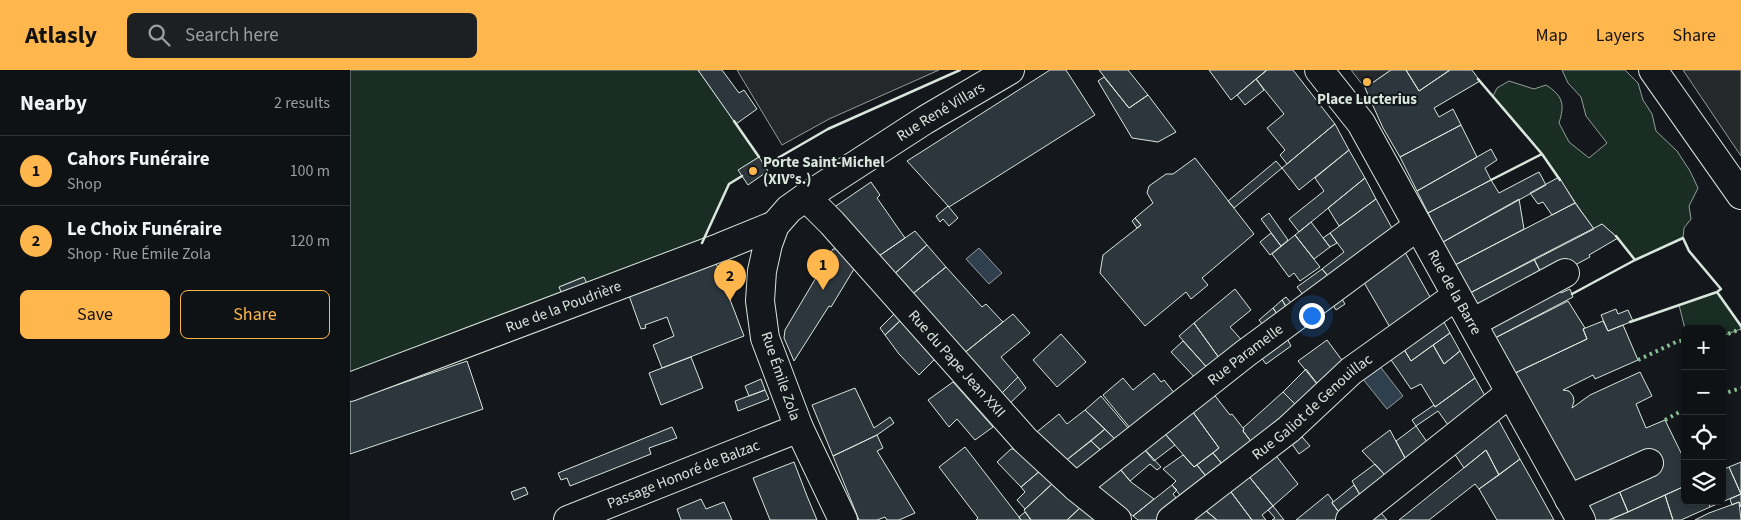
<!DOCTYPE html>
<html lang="en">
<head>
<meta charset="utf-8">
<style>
  body { margin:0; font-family:"Source Sans 3",sans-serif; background:#1d2022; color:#f1f3f6 }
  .controls { position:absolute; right:15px; bottom:15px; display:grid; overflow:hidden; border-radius:8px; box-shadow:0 2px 8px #0003 }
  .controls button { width:45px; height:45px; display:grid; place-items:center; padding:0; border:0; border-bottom:1px solid #2f3234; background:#0f1215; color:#f1f3f6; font:25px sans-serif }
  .you { position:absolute; left:961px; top:245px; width:18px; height:18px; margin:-12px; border:4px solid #fff; border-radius:50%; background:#1a73e8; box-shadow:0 0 0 8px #1a73e833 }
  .badge { display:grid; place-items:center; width:32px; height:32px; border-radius:50%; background:#ffb74d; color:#111; font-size:16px; font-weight:700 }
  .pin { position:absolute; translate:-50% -41px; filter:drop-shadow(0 1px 2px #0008) }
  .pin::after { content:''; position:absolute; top:26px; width:18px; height:15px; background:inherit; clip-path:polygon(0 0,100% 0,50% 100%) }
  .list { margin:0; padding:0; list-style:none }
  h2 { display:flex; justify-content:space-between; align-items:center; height:65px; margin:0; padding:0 20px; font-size:21px }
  h2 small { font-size:16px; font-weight:400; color:#9b9ea0 }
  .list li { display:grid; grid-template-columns:32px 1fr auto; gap:15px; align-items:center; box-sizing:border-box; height:70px; padding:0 20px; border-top:1px solid #2f3234 }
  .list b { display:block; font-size:19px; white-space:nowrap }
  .list p { margin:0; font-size:16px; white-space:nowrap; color:#9b9ea0 }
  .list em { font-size:16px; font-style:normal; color:#9b9ea0 }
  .actions { display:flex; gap:10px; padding:15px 20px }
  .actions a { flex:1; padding:11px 0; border:1px solid #ffb74d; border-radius:8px; text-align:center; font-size:18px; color:#ffb74d }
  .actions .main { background:#ffb74d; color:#111 }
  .icon { flex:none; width:28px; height:28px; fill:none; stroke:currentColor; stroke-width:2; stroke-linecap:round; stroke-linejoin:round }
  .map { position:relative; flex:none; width:1391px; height:450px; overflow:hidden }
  header { display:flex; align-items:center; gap:30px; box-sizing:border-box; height:70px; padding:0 25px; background:#ffb74d; color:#111 }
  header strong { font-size:24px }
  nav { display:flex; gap:28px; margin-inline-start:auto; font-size:18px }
  .search { width:350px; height:45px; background:#1d2022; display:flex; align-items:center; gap:12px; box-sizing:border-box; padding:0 18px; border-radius:8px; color:#9b9ea0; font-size:19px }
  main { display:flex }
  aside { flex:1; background:#0f1215 }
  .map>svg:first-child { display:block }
</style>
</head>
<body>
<header>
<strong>Atlasly</strong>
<div class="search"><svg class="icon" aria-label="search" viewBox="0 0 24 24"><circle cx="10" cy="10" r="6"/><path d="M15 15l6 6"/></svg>Search here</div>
<nav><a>Map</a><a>Layers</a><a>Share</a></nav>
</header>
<main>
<aside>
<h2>Nearby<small>2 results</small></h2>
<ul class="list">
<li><span class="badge">1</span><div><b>Cahors Funéraire</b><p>Shop</p></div><em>100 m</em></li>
<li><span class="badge">2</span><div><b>Le Choix Funéraire</b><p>Shop · Rue Émile Zola</p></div><em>120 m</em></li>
</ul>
<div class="actions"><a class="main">Save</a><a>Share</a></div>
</aside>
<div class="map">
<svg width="1391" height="450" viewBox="0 0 1391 450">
  <rect width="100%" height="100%" fill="#14181c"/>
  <path fill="#1a2d24" stroke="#939e99" d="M0 0H348L409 87 389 100 392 106 379 114 351 175 239 218 233 207 209 217 214 228 0 303Z
    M1212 0H1275L1288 13 1293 30 1302 44 1306 61 1327 81 1340 101 1348 118 1339 136 1341 149 1334 158 1333 168 1285 190 1268 168 1252 154 1244 159C1226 135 1211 109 1193 85 1178 65 1160 46 1143 26L1147 18 1159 11 1184 19 1196 15C1213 26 1215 34 1209 53L1219 72 1239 88 1257 73 1236 46 1231 27 1218 13Z
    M1367 222 1391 256V259L1372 266V259H1335L1329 235Z"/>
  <path fill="#24282b" stroke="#939e99" d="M387 0H589L479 49 432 75Z
    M1001 0H1041L1015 18Z
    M1333 0H1391V86L1370 55Z"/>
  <path fill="#2f3f4d" stroke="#939e99" d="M629 178 652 203 639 214 616 189Z
    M1029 295 1053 326 1037 339 1012 308Z"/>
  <path fill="#2c363c" stroke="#d8e6dc" d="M348 0H372L389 23 394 20 407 39 386 54Z
    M700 0H716L745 45 599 137 557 91Z
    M749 0H778L798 25 779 38Z
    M859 0H917L881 30Z
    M917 0H943L985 54 937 94 930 85 935 80 917 58 934 44 906 9Z
    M1041 0H1056L1069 21 1100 0H1122L1130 11 1084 38 1089 47 1103 39 1111 55 1050 87 1033 58 1015 18Z
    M1056 0H1100L1069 21Z
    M754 7 779 38 798 25 826 62 808 72 782 68 748 11Z
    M906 9 914 20 895 35 887 25Z
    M985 54 999 80 949 120 932 98Z
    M1111 55 1127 87 1067 121 1050 87Z
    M1141 79 1147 90 1135 98 1141 110 1078 143 1067 121Z
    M999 80 1015 108 949 162 939 149 974 121 965 108Z
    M409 87 418 101 398 115 388 100Z
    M845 88 904 164 852 208 858 215 841 229 836 222 795 256 750 203 753 185 791 155 785 148 803 133 797 123 799 116 816 104H823Z
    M926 91 932 98 884 138 878 131Z
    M1189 102 1196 115 1093 172 1078 143 1141 110 1149 123Z
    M1209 107 1225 133 1202 145 1193 132 1188 134 1180 123Z
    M1015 108 1026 129 989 156 978 138Z
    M521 112 530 125 527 128 555 168 526 188 483 138Z
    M1026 129 1048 169 985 214 972 199 994 182 980 163Z
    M1169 129 1174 159 1105 195 1093 172Z
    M1225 133 1244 159 1120 223 1105 195Z
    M598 136 608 148 599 156 593 149 590 152 586 146Z
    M919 143 938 170 931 176 911 149Z
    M785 148 791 155 787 158 782 151Z
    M961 152 980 177 964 189 945 165Z
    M1252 154 1268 168 1239 185 1240 187 1195 211 1184 189Z
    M565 161 577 175 542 206 526 188Z
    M921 163 931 176 920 185 910 172Z
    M980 163 987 173 980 177 973 168Z
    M945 165 970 197 950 211 944 203 939 207 922 184Z
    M577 175 596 197 560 226 542 206Z
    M1051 175 1084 234 1041 259 1012 209Z
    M483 179H486L504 199 481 237 479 236 444 291 434 268 435 260Z
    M364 188 394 266 312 298 303 275 324 266 317 247 295 255 296 258 291 259 277 220Z
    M1184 189 1195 211 1131 244 1120 223Z
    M596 197 632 237 636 234 653 252 613 284 560 226Z
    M972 199 985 214 959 233 947 217Z
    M234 207 239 218 214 228 209 217Z
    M1206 211 1211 223 1220 219 1223 227 1143 269 1133 248Z
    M885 219 901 240 880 257 896 275 872 292 844 253Z
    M987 221 995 234 986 240 978 227Z
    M936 227 941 233 936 237 932 230Z
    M932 230 942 245 932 251 923 238Z
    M1218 231 1235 258 1233 259 1237 269 1161 305 1143 269Z
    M923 238 932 251 918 261 909 250Z
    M1266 239 1268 244 1278 240 1283 251 1258 261 1251 245Z
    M545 243 551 250 535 265 530 258Z
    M1089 243 1100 263 1061 291 1049 271Z
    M663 244 680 263 651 287 668 307 649 326 613 284Z
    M551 250 586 288 569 305 549 284 535 265Z
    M1253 251 1258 261 1273 255 1288 290 1245 309 1243 305 1213 320 1219 321 1223 326 1224 331 1222 338 1240 325 1290 302 1302 326 1286 334 1296 358 1315 350 1335 391V416L1278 442 1265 411 1229 423 1161 305 1237 269 1233 259Z
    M844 253 872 292 861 302 829 266Z
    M933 261 941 276 916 294 907 282Z
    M1100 263 1110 281 1094 294 1083 275Z
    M711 264 736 292 707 317 683 290Z
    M977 270 997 297 972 320 948 291Z
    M833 271 861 302 849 312 821 282Z
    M1049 271 1061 291 1083 275 1094 294 1110 281 1125 308 1085 337 1071 314 1061 319 1035 281Z
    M341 287 353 318 311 335 299 303Z
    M117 291 133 339 0 384V331Z
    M956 299 972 320 952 341 933 322Z
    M804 303 811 312 814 310 829 329 785 364 753 325 773 308 783 320Z
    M668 307 676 318 657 336 649 326Z
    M1125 308 1139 333 1103 362 1088 341 1066 356 1062 350 1084 335 1085 337Z
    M411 309 415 320 399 326 395 316Z
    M603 312 643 357 625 370 607 349 599 357 578 330Z
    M505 318 524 358 540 347 544 353 527 365 483 386 462 335Z
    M859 318 880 345 882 344 893 358 894 359 893 361 906 378 878 401 863 383 869 378 837 334Z
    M415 320 419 329 388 341 385 331Z
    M933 322 952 341 906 378 893 361 894 359 893 358Z
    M751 326 784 365 772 376 735 340Z
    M837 334 869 378 844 397 809 357Z
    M735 340 755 359 714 392 683 365 709 344 717 354Z
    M1144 342 1170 389 1149 405 1136 380 1114 398 1100 377Z
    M1066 356 1082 379 1060 397 1046 371Z
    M322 357 327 368 299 378 301 384 220 416 217 408 211 410 208 403Z
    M809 357 825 375 804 391 789 373Z
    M755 359 772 376 759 388 741 371Z
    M945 359 960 376 949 384 937 367Z
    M1040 360 1056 390 1036 406 1012 381Z
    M527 365 533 378 527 381 565 443 549 450H537L535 447 527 450H509L483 386Z
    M741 371 759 388 734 408 714 392Z
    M789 373 811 397 807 400 800 394 780 411 765 393Z
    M615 377 669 447 671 450H626L628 448 589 397Z
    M920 378 948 414 923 436 893 399Z
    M661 379 672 380 691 400 671 417 647 392Z
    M1136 380 1149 405 1129 419 1125 414 1079 450H1049Z
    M863 383 878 401 862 414 847 395Z
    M833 385 844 397 847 395 862 414 837 434 822 415 826 411 813 399Z
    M1170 389 1188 421 1204 450H1147L1129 419Z
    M444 392 457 426 467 450H420L403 408Z
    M1391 392V424L1379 397Z
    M765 393 781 412 804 429 783 446 741 414Z
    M1025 394 1041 412 1015 433 1002 411Z
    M1379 397 1391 424 1360 437 1358 431H1372V400Z
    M893 399 923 436 912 445 916 450H902L875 414Z
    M691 400 703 413 675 439 667 430 675 422 671 417Z
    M1265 411 1278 442 1259 450H1245L1232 426Z
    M703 413 731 437 717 450H681L674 440Z
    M875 414 902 450H867L849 435Z
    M822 415 827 420 823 424 833 437 817 450H788L783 446Z
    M1004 415 1015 433 995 450 982 433Z
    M1335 416V431H1358L1360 437 1331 450H1323L1315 425Z
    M175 417 178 424 164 430 161 422Z
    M978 424 983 431 982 433 995 450H946Z
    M1391 424V437L1389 432 1382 435 1380 429Z
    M1315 425 1323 450H1259L1278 442Z
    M351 429 356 439 374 432 382 450H331L327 439Z
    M1389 432 1391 450H1345L1359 443Z
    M849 435 867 450H832Z
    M923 436 934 450H922L925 448 918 440Z
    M731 437 748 450H717Z
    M1026 437 1037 450H1016Z
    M675 442 681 450H671L669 447Z"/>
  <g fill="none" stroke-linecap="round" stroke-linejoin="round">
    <defs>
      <g id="minor">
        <path id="s1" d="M456 127 482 153 675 370 726 417 767 450"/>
        <path d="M1122 253 1215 203"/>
        <path id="s2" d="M0 317 371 177 425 155"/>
        <path id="s3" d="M726 417 896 283 1068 156"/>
        <path d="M1219 429 1299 393"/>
        <path id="s4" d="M218 450 449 358"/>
        <path id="s5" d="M821 450 939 359 1001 301 1106 226"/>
        <path d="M1000 450 1160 323"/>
      </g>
      <g id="major">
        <path id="s6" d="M969 0 1011 53 1231 450"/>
        <path d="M1303 0 1391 125"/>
        <path id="s7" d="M493 450 449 358 415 268 410 231 412 201 418 174 425 155 439 139 456 127 575 50 660 0"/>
      </g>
    </defs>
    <use href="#minor" stroke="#d8e6dc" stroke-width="30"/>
    <use href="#major" stroke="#d8e6dc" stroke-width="30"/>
    <use href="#minor" stroke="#14181c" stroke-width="28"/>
    <use href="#major" stroke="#14181c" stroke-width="28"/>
    <path stroke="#8ac095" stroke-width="4" stroke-dasharray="2.5 4" stroke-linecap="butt" d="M1372 266 1391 259
      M1288 290 1326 272 1335 270
      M1372 324 1391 318
      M1315 350 1335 339"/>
    <path stroke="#d8e6dc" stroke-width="2.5" d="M1128 9 1192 84 1210 110
      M384 51 409 87
      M414 96 478 59 610 0
      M1141 110 1192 84
      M1266 166 1285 190 1333 168 1339 181 1371 219 1367 222 1391 256
      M352 173 379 114 392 106
      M1222 224 1285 190
      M1280 252 1367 222"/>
  </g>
  <g fill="#ffb74d" stroke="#14181c" stroke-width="2">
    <circle cx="1017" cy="12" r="5"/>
    <circle cx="403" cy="101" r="5"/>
  </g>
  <g text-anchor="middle" stroke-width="4" stroke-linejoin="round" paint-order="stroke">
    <g font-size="15" font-weight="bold" fill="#d8e6dc" stroke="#14181c">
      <text x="1017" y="34">Place Lucterius</text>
      <text x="413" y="97" text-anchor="start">Porte Saint-Michel<tspan x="413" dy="17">(XIV°s.)</tspan></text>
    </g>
    <g font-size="15" fill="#d8e6dc" stroke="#14181c">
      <text dy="5" stroke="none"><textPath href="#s7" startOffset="515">Rue René Villars</textPath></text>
      <text dy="5" stroke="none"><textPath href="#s6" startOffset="261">Rue de la Barre</textPath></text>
      <text dy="5" stroke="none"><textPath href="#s2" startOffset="228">Rue de la Poudrière</textPath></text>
      <text dy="5" stroke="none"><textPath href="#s3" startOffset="215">Rue Paramelle</textPath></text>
      <text dy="5" stroke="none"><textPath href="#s1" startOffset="225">Rue du Pape Jean XXII</textPath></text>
      <text transform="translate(431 306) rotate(71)" y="5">Rue Émile Zola</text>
      <text dy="5" stroke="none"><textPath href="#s5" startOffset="181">Rue Galiot de Genouillac</textPath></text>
      <text dy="5" stroke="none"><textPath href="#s4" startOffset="124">Passage Honoré de Balzac</textPath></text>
    </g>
  </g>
</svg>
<div class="controls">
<button>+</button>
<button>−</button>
<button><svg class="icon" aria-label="locate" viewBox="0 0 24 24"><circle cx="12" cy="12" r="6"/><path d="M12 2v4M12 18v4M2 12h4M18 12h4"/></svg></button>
<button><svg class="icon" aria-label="layers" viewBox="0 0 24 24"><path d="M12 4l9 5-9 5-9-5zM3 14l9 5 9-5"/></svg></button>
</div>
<div class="you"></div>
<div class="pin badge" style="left:473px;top:220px">1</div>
<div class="pin badge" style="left:380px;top:231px">2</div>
</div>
</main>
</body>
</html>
